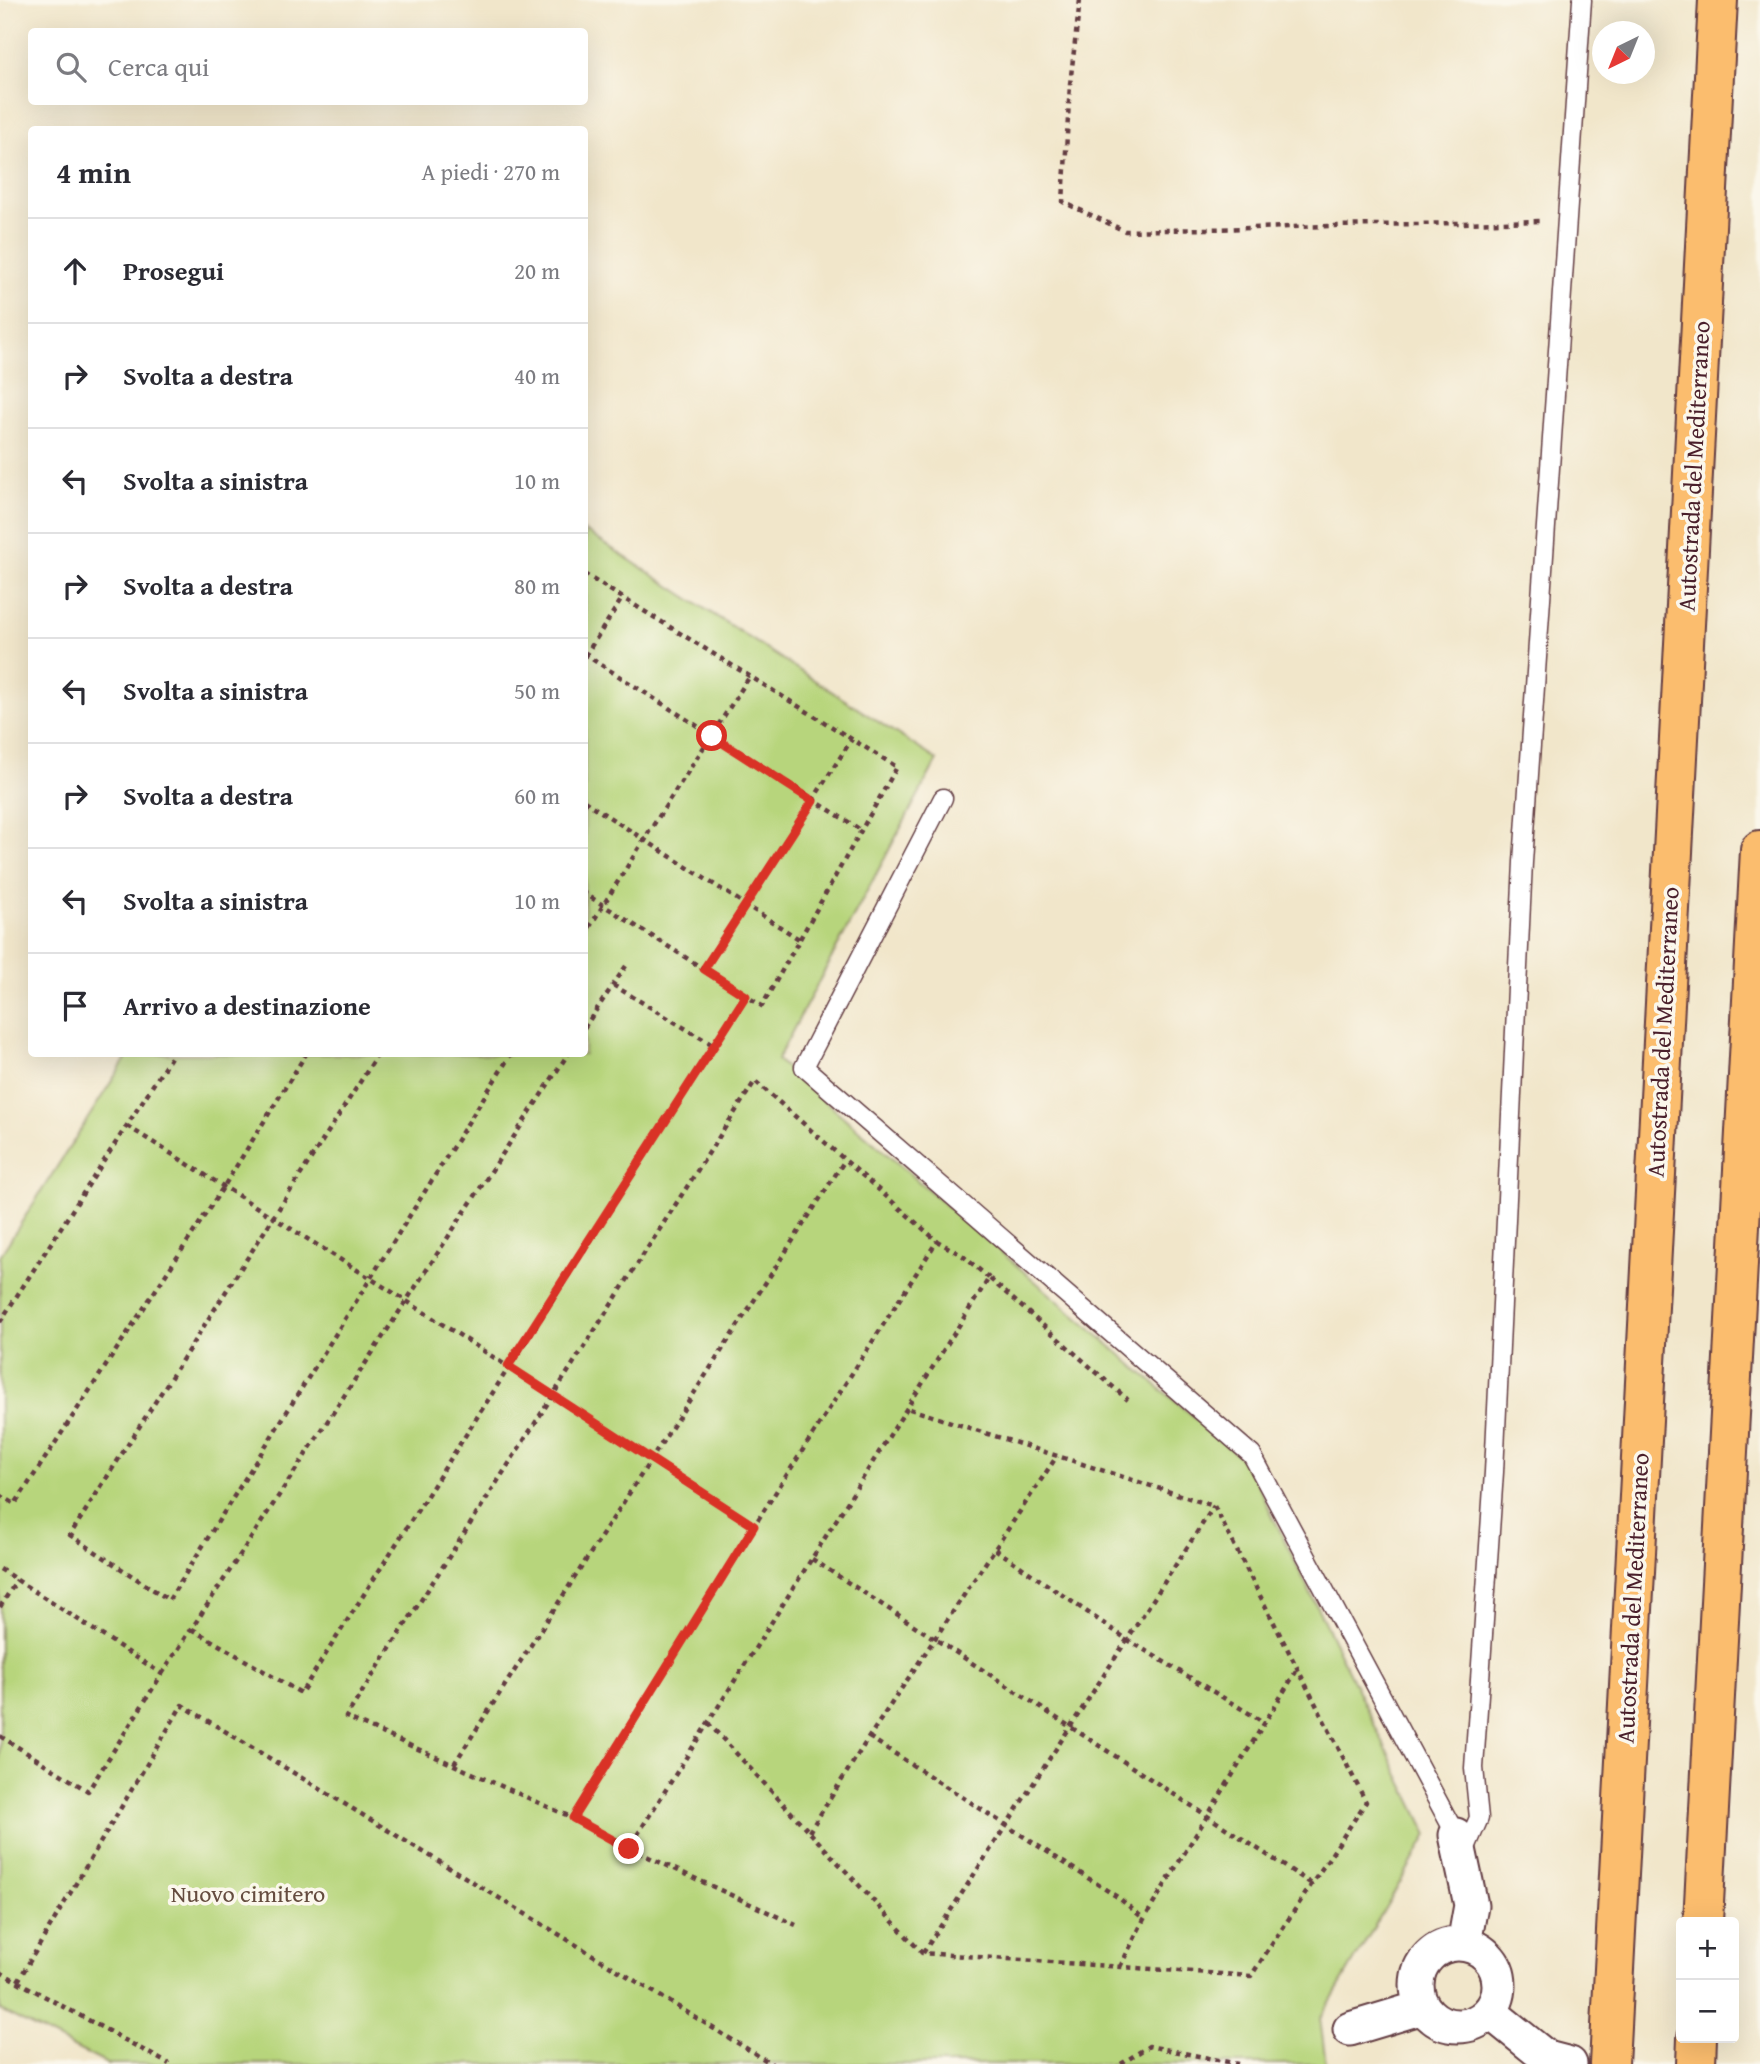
<!DOCTYPE html>
<html lang="it">
<head>
<meta charset="utf-8">
<style>
  body { margin:0; font-family:"Gentium Book Plus",serif; background:#f7f7f7; color:#2b2b33 }
  .controls { position:absolute; right:21px; bottom:21px; display:grid; overflow:hidden; border-radius:7px; box-shadow:0 7px 28px #0002 }
  .controls button { width:63px; height:63px; display:grid; place-items:center; padding:0; border:0; border-bottom:2px solid #e1e1e2; background:#fff; color:#2b2b33; font:35px sans-serif }
  .compass { position:absolute; left:1592px; top:21px; width:63px; height:63px; border-radius:50%; background:#fff; box-shadow:0 7px 28px #0002; rotate:223deg }
  .stop { position:absolute; width:21px; height:21px; margin:-16px; border:5px solid #d93025; border-radius:50%; background:#fff }
  .stop.end { background:#d93025; border-color:#fff; box-shadow:0 2px 7px #0008 }
  .list { margin:0; padding:0; list-style:none }
  h2 { display:flex; justify-content:space-between; align-items:center; height:91px; margin:0; padding:0 28px; font-size:30px }
  h2 small { font-size:23px; font-weight:400; color:#7c7c81 }
  .list li { display:grid; grid-template-columns:46px 1fr auto; gap:21px; align-items:center; box-sizing:border-box; height:105px; padding:0 28px; border-top:2px solid #e1e1e2 }
  .list b { display:block; font-size:26px; white-space:nowrap }
  .list em { font-size:23px; font-style:normal; color:#7c7c81 }
  .icon { flex:none; width:38px; height:38px; fill:none; stroke:currentColor; stroke-width:2; stroke-linecap:round; stroke-linejoin:round }
  .map { position:relative; flex:none; width:1760px; height:2064px; overflow:hidden }
  .search { position:absolute; background:#fff; box-shadow:0 7px 28px #0002; left:28px; top:28px; width:560px; height:77px; display:flex; align-items:center; gap:18px; box-sizing:border-box; padding:0 24px; border-radius:7px; color:#7c7c81; font-size:26px }
  .panel { position:absolute; background:#fff; box-shadow:0 7px 28px #0002; left:28px; top:126px; width:560px; height:931px; border-radius:7px }
  .map>svg:first-child { display:block }
</style>
</head>
<body>
<div class="map">
<svg width="1760" height="2064" viewBox="0 0 1760 2064">
  <rect width="100%" height="100%" fill="#fbf7ec"/>
  <filter id="ink" filterUnits="userSpaceOnUse"><feTurbulence type="fractalNoise" baseFrequency=".0143" numOctaves="2"/><feDisplacementMap in="SourceGraphic" scale="14" xChannelSelector="R" yChannelSelector="G"/><feConvolveMatrix kernelMatrix="1 2 1 2 8 2 1 2 1" color-interpolation-filters="sRGB"/></filter>
  <filter id="wash" filterUnits="userSpaceOnUse"><feTurbulence type="fractalNoise" baseFrequency=".00686" numOctaves="4" result="noise"/><feDisplacementMap in="SourceGraphic" scale="28" xChannelSelector="R" yChannelSelector="G"/><feGaussianBlur stdDeviation="1.57" result="paint"/><feColorMatrix in="noise" values="0 0 0 0 0 0 0 0 0 0 0 0 0 0 0 0 0 1.4 0 .05"/><feComposite in="paint" operator="in"/></filter>
  <g filter="url(#wash)">
    <rect width="100%" height="100%" fill="#f1e6ca"/>
    <path fill="#b7d57c" stroke="#807a54" stroke-width="2" d="M585 531 937 760 777 1060 1247 1463 1428 1835 1320 2019 1326 2064H107L0 2010V1256L129 1054H584Z"/>
  </g>
  <g filter="url(#ink)">
    <g fill="none" stroke-linecap="round" stroke-linejoin="round">
      <defs>
        <path id="service" d="M943 798 804 1067 1252 1455 1456 1835
          M1464 1852 1479 1818 1474 1768 1494 1472 1523 862 1582 0"/>
        <path id="minor" d="M1456 1835 1471 1905 1464 1944
          M1417 1985a41 41 0 1 1 82 0a41 41 0 1 1-82 0Z
          M1490 2012 1547 2058 1570 2064
          M1350 2029 1423 2007"/>
        <path id="motorway" d="M1703 1922 1760 850
          M1609 2064 1718 0
          M1696 2064 1697 2038"/>
      </defs>
      <use href="#service" stroke="#633d43" stroke-width="21"/>
      <use href="#minor" stroke="#633d43" stroke-width="37"/>
      <use href="#motorway" stroke="#633d43" stroke-width="42"/>
      <path stroke="#633d43" stroke-width="4.5" stroke-dasharray="5 5" stroke-linecap="butt" d="M1080 0 1070 84 1063 202 1125 231 1542 221
        M584 574 897 767 762 1006 584 893
        M584 654 861 830
        M585 656 623 597
        M584 801 799 939
        M584 936 645 838 750 676
        M704 969 852 739
        M613 985 713 1045
        M584 1028 626 966
        M378 1054 70 1535 169 1600 511 1054
        M127 1126 405 1300 754 1526
        M989 1278 963 1256 937 1241 755 1081 346 1717 573 1818 629 1848 989 1278 1128 1400
        M0 1322 173 1054
        M0 1495 15 1504 224 1186 306 1054
        M995 1549 1128 1640 1265 1723
        M812 1559 1312 1884
        M0 1569 162 1674 88 1791 0 1736
        M0 1607 17 1580
        M192 1629 301 1693 746 996
        M162 1674 568 1054
        M708 1723 922 1953 1251 1976 1366 1802 1214 1506 907 1408
        M869 1737 1119 1898 1144 1919
        M454 1764 845 1160
        M573 1817 754 1526 937 1241
        M809 1832 869 1737 1057 1456
        M629 1848 796 1925
        M923 1953 1214 1506
        M1120 1967 1144 1919 1297 1670
        M0 1972 169 2064
        M18 1981 182 1705 772 2064
        M1121 2064 1149 2046 1238 2064"/>
      <use href="#service" stroke="#fff" stroke-width="18"/>
      <use href="#minor" stroke="#fff" stroke-width="33"/>
      <use href="#motorway" stroke="#fbbd6e" stroke-width="38"/>
    </g>
  </g>
  <g fill="none" stroke-linecap="round" stroke-linejoin="round" filter="url(#ink)">
    <path stroke="#d93025" stroke-width="9" d="M629 1849 573 1818 754 1526 508 1366 746 996 704 969 813 801 712 736"/>
  </g>
  <g text-anchor="middle" stroke-width="7" stroke-linejoin="round" paint-order="stroke">
    <g font-size="24" fill="#4a1f2b" stroke="#fbf7ec">
      <text transform="translate(1694 466) rotate(-87)" y="8">Autostrada del Mediterraneo</text>
      <text transform="translate(1663 1032) rotate(-87)" y="8">Autostrada del Mediterraneo</text>
      <text transform="translate(1633 1598) rotate(-87)" y="8">Autostrada del Mediterraneo</text>
    </g>
    <g font-size="24" fill="#654c3f" stroke="#fbf7ec">
      <text x="248" y="1902">Nuovo cimitero</text>
    </g>
  </g>
</svg>
<div class="controls">
<button>+</button>
<button>−</button>
</div>
<svg class="compass" viewBox="-18 -18 36 36"><path d="M0-13l5 13h-10z" fill="#e53935"/><path d="M0 13l5-13h-10z" fill="#7c7c81"/></svg>
<div class="stop" style="left:712px;top:736px"></div>
<div class="stop end" style="left:629px;top:1849px"></div>
<div class="search"><svg class="icon" aria-label="search" viewBox="0 0 24 24"><circle cx="10" cy="10" r="6"/><path d="M15 15l6 6"/></svg>Cerca qui</div>
<section class="panel">
<h2>4 min<small>A piedi · 270 m</small></h2>
<ul class="list">
<li><svg class="icon" aria-label="ahead" viewBox="0 0 24 24"><path d="M12 20V5M6 11l6-6 6 6"/></svg><div><b>Prosegui</b></div><em>20 m</em></li>
<li><svg class="icon" aria-label="right" viewBox="0 0 24 24"><path d="M7 20v-9h11M14 6l5 5-5 5"/></svg><div><b>Svolta a destra</b></div><em>40 m</em></li>
<li><svg class="icon" aria-label="left" viewBox="0 0 24 24"><path d="M17 20v-9H6M10 6l-5 5 5 5"/></svg><div><b>Svolta a sinistra</b></div><em>10 m</em></li>
<li><svg class="icon" aria-label="right" viewBox="0 0 24 24"><path d="M7 20v-9h11M14 6l5 5-5 5"/></svg><div><b>Svolta a destra</b></div><em>80 m</em></li>
<li><svg class="icon" aria-label="left" viewBox="0 0 24 24"><path d="M17 20v-9H6M10 6l-5 5 5 5"/></svg><div><b>Svolta a sinistra</b></div><em>50 m</em></li>
<li><svg class="icon" aria-label="right" viewBox="0 0 24 24"><path d="M7 20v-9h11M14 6l5 5-5 5"/></svg><div><b>Svolta a destra</b></div><em>60 m</em></li>
<li><svg class="icon" aria-label="left" viewBox="0 0 24 24"><path d="M17 20v-9H6M10 6l-5 5 5 5"/></svg><div><b>Svolta a sinistra</b></div><em>10 m</em></li>
<li><svg class="icon" aria-label="arrive" viewBox="0 0 24 24"><path d="M6 21V4h12l-3 4 3 4H6"/></svg><div><b>Arrivo a destinazione</b></div></li>
</ul>
</section>
</div>
</body>
</html>
